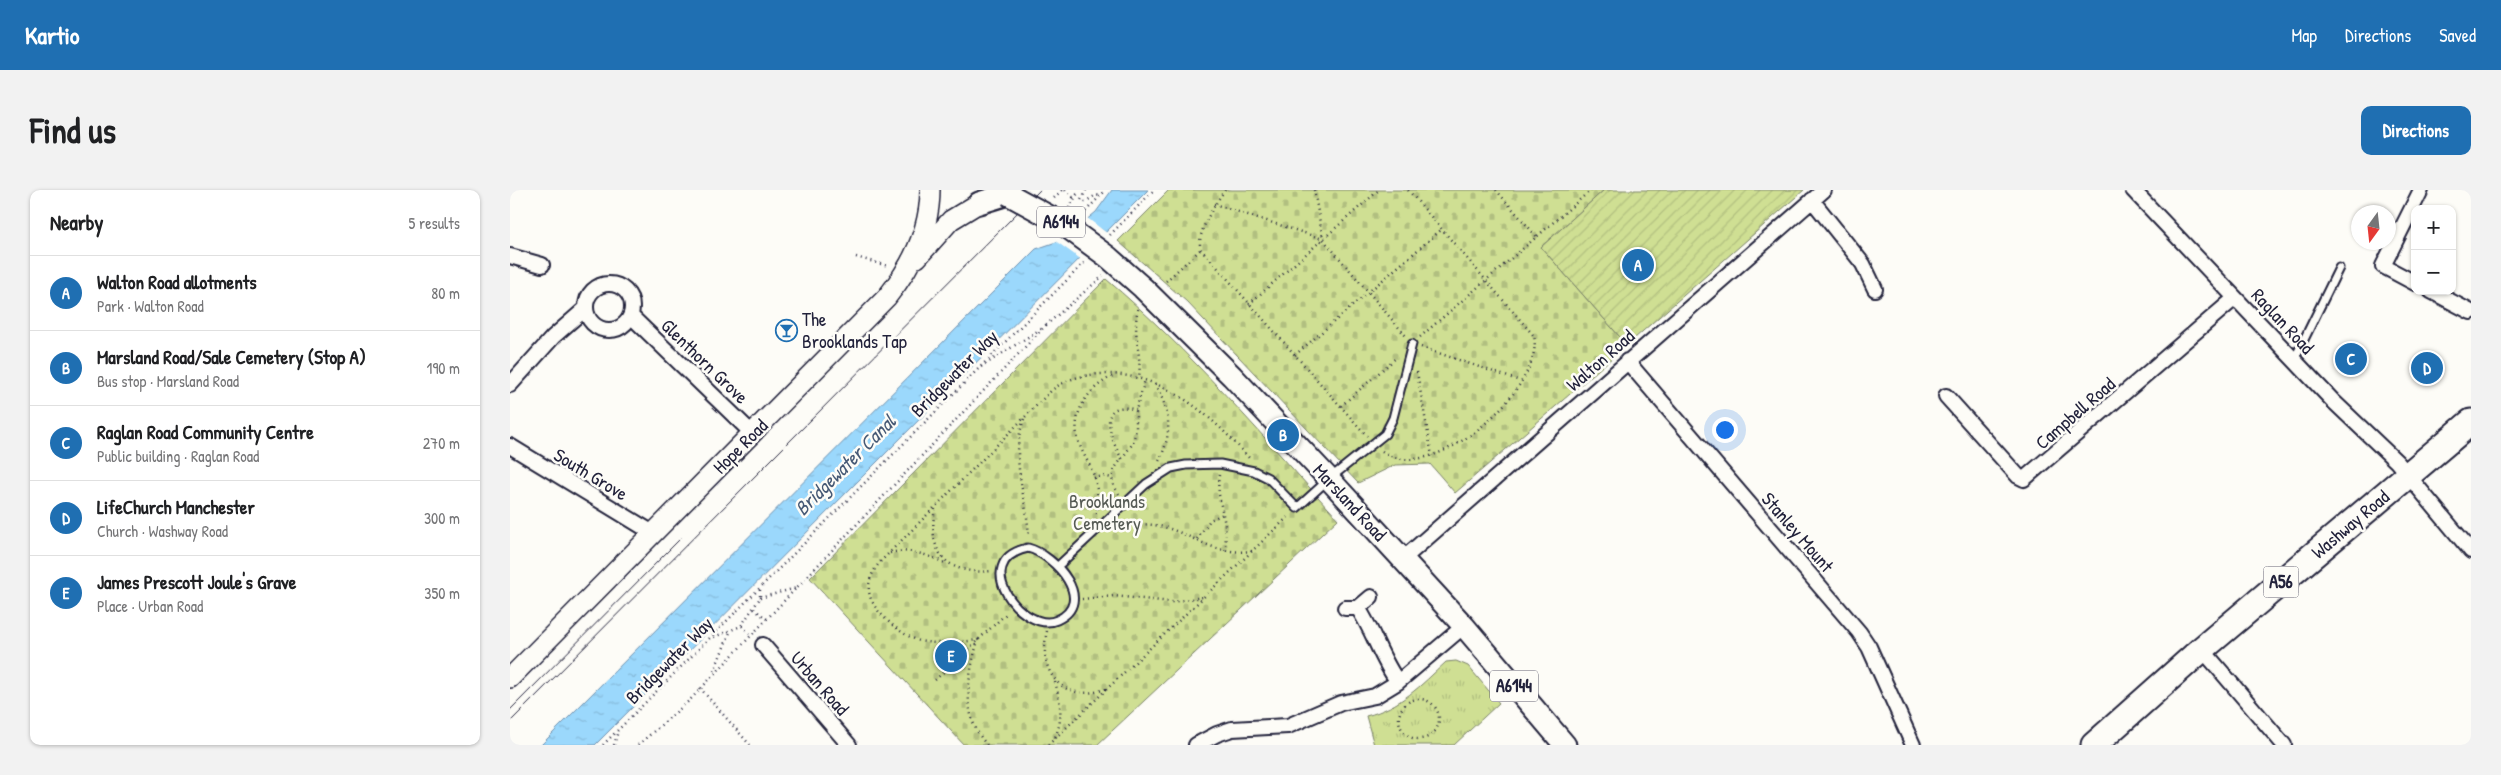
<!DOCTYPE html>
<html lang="en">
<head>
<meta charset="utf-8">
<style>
  body { margin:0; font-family:"Patrick Hand",sans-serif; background:#f2f2f2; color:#202124 }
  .controls { position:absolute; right:15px; top:15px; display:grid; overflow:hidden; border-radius:10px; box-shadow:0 1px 4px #0004 }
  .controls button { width:45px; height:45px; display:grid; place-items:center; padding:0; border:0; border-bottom:1px solid #e0e0e0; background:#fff; color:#202124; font:25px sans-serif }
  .compass { position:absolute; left:1841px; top:15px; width:45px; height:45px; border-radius:50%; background:#fff; box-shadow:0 1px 4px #0004; rotate:195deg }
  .you { position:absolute; left:1214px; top:239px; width:18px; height:18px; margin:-12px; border:4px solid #fff; border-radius:50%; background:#1a73e8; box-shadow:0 0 0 8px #1a73e833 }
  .badge { display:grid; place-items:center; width:32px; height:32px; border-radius:50%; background:#1f6fb2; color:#fff; font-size:16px; font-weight:700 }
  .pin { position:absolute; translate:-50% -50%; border:2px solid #fff; box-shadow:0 1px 5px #0006 }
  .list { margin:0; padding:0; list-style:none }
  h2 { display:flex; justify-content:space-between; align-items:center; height:65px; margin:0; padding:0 20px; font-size:21px }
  h2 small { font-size:16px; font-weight:400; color:#757577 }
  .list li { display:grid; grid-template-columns:32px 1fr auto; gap:15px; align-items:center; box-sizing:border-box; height:75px; padding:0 20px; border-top:1px solid #e0e0e0 }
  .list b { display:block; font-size:19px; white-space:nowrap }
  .list p { margin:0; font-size:16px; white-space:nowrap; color:#757577 }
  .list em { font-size:16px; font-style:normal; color:#757577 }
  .map { position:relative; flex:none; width:1961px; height:555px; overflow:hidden; border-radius:10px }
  header { display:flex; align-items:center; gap:30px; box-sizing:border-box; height:70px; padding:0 25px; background:#1f6fb2; color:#fff }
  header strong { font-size:24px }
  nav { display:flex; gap:28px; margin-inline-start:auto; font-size:18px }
  .intro { display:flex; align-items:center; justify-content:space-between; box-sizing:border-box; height:120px; padding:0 30px }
  h1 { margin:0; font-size:35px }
  .button { padding:12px 22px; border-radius:10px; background:#1f6fb2; color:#fff; font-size:18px; font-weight:700 }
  main { display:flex; gap:30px; padding:0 30px }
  aside { flex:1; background:#fff; border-radius:10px; box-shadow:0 1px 4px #0004 }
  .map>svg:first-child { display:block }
</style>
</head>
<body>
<header>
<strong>Kartio</strong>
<nav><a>Map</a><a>Directions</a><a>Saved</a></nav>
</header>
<div class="intro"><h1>Find us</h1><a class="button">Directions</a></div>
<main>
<aside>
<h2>Nearby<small>5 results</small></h2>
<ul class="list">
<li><span class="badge">A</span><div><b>Walton Road allotments</b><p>Park · Walton Road</p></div><em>80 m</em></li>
<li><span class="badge">B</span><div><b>Marsland Road/Sale Cemetery (Stop A)</b><p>Bus stop · Marsland Road</p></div><em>190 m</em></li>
<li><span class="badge">C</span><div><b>Raglan Road Community Centre</b><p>Public building · Raglan Road</p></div><em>270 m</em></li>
<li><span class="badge">D</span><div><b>LifeChurch Manchester</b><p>Church · Washway Road</p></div><em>300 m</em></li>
<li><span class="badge">E</span><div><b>James Prescott Joule's Grave</b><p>Place · Urban Road</p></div><em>350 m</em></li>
</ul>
</aside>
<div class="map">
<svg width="1961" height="555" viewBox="0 0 1961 555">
  <defs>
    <pattern id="grass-tufts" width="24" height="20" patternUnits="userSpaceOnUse" patternTransform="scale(1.25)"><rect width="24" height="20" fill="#cfdf93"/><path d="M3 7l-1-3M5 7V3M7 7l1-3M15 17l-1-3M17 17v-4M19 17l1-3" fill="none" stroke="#b1bf80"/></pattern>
    <pattern id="cemetery-stones" width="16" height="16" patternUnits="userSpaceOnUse" patternTransform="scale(1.25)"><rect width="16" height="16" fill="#cfdf93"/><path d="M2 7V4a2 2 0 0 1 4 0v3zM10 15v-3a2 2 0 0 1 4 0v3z" fill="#b1bf80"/></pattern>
    <pattern id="garden-furrows" width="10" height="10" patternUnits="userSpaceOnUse" patternTransform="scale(1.25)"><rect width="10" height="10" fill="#cfdf93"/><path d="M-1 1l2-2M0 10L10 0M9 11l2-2" fill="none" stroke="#b1bf80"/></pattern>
    <pattern id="water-ripples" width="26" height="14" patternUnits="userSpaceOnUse" patternTransform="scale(1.25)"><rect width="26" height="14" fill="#9bd8fc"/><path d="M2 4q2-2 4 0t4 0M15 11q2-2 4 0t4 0" fill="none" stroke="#85b9d9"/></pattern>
  </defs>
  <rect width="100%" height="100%" fill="#fdfcf7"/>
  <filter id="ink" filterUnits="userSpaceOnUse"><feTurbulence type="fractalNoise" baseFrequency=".02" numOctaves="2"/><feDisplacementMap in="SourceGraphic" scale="10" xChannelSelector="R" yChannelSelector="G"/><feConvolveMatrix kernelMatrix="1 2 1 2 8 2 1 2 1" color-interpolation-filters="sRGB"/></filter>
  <g filter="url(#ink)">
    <path fill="url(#grass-tufts)" stroke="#788067" d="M946 471 958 476 989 513 944 555H864L856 526C891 517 910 496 936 472Z"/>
    <path fill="url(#cemetery-stones)" stroke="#788067" d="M659 0H1094L1031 57 1117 155 945 303 920 274 885 275 848 293 677 112 608 51Z
      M596 89C681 161 753 247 828 329L587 555H454L300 388Z"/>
    <path fill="url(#garden-furrows)" stroke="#788067" d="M1094 0H1294L1117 155 1031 57Z"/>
    <path fill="url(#water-ripples)" stroke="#6b8faf" d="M602 0H638L85 555H31L526 59 552 50 586 22Z"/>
    <path fill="#fdfcf7" d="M576 27 598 44 572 70 544 50 551 48Z"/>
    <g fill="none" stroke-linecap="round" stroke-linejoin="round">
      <defs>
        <path id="lane" d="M1784 170 1829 78
          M518 358C545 365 587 412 547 430 514 445 457 371 518 358Z
          M548 376 636 294 661 278 676 275 710 274 744 281 758 288 787 318 819 289 875 244 883 228 902 154"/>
        <path id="street" d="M1623 0 1823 211 1887 272 1961 361
          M1302 10 1353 74 1365 99
          M0 66 32 75
          M1905 93 1873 76 1911 0
          M76 117a23 23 0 1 1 46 0a23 23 0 1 1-46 0Z
          M1921 101 1961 122
          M121 126 242 243
          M1117 171 1349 442 1359 457 1403 555
          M0 195 43 147 75 119
          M1436 206 1508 286 1514 289 1725 108
          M0 256 143 343
          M893 369 1314 0
          M835 418H848L861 407
          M848 418C864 442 871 469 888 492
          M253 455 339 555
          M1692 459 1774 555
          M686 555 707 544 722 539 778 536 831 513 865 506 888 492 954 436"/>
        <path id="secondary" d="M407 68 441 30 469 13
          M0 488 377 107C401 77 420 40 420 0"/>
        <path id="primary" d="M469 13 498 4
          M598 67 633 98 722 186 819 289 954 436 1055 555"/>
        <path id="highway" d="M1584 555 1692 459 1961 232"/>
      </defs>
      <use href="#lane" stroke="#22223b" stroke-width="11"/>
      <use href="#street" stroke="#22223b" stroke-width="18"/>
      <use href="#secondary" stroke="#22223b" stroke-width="22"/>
      <use href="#primary" stroke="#22223b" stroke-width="25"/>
      <use href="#highway" stroke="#22223b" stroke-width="29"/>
      <path stroke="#22223b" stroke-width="2.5" stroke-dasharray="1 4" stroke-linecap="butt" d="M555 0 563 7 567 4
        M576 0 571 10 575 12 586 5 591 6
        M715 0C706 12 685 45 691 59L857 246
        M804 0 813 49
        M986 0 1027 47
        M544 8 552 0
        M704 14 813 49 896 146
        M559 18 568 3
        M572 25 596 0
        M600 45 644 0
        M346 67 378 76
        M656 91 691 59
        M739 114 869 0
        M628 119C622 141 632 165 629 188
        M536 135 593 86
        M910 147 1081 0
        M911 157 1010 191
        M785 165 931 40
        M471 177 532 138
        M907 182 922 266
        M645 194C661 222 663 244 648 273
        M831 216 887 167
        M514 229C499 269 517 306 519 347
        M872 261C924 299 1035 196 1024 146L898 0
        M612 269C601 251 584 207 626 220
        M709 285C705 313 721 333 714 361
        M584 288 593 286 602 288
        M609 304 604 296 602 288 605 278 623 253 626 240V220L635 190
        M425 319C417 364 437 385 482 381
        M587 324C588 312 588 298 584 286 580 274 572 263 568 250 561 221 579 197 605 185
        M606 338C669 321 687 368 742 361
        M687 349 700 330 713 324
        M380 363C400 358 418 365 437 374
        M250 408 286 398
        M572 409 604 406 662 412 693 407
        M244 419 257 429
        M232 436 240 444
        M537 441C527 483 553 514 596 499
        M204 447 231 436 250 408V398
        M204 481 221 440
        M425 490 497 423
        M545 492C550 510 554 529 545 547
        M190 498 240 555
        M889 529a20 20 0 1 1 40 0a20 20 0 1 1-40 0Z
        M93 555 574 73
        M104 555 108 541
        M128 555 180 510 536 135
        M477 555C450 525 458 486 468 450 449 452 429 455 410 451 394 447 364 423 360 406 356 393 363 380 371 371L541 201C555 189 572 185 591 184 654 182 701 225 740 269
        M538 555 779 326"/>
      <use href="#lane" stroke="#fdfcf7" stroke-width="7"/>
      <use href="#street" stroke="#fdfcf7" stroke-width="14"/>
      <use href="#secondary" stroke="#fdfcf7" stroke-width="19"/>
      <use href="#primary" stroke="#fdfcf7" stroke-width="21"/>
      <use href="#highway" stroke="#fdfcf7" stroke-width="25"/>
      <path stroke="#22223b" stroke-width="1" d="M0 520 171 348
        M0 532 530 0"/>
      <defs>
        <path id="primary-bridge" d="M498 4 553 34 598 67"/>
      </defs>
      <use href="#primary-bridge" stroke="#22223b" stroke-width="25" stroke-linecap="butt"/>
      <use href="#primary-bridge" stroke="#fdfcf7" stroke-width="21"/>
    </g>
  </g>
  <defs>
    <symbol id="bar-ring" viewBox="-11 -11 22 22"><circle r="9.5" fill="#fdfcf7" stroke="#1f6fb2" stroke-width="1.5"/><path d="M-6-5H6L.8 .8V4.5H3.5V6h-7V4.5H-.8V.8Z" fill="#1f6fb2"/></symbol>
  </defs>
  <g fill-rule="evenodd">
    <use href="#bar-ring" x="264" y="128" width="25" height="25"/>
  </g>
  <g text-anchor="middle" stroke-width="5" stroke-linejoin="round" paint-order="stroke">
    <g fill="#fdfcf7" stroke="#646373" stroke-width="1">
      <rect x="527" y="16.5" width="48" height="31" rx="4"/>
      <rect x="1753.5" y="376.5" width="35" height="31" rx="4"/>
      <rect x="980" y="480.5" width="48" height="31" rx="4"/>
    </g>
    <g font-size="18" font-weight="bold" fill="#22223b">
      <text x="551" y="38">A6144</text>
      <text x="1771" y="398">A56</text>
      <text x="1004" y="502">A6144</text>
    </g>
    <g font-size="19" fill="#22223b" stroke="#fdfcf7" text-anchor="start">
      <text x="292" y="136">The<tspan x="292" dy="22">Brooklands Tap</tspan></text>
    </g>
    <g font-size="19" fill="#22223b" stroke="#fdfcf7">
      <text transform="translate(1773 131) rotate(47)" y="7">Raglan Road</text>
      <text transform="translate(1090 170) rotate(-41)" y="7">Walton Road</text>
      <text transform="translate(195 171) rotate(44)" y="7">Glenthorn Grove</text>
      <text transform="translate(444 183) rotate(-45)" y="7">Bridgewater Way</text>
      <text transform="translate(1565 223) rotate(-41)" y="7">Campbell Road</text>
      <text transform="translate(230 256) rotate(-45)" y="7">Hope Road</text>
      <text transform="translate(81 284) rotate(31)" y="7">South Grove</text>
      <text transform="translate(840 312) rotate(47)" y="7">Marsland Road</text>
      <text transform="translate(1840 334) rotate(-40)" y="7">Washway Road</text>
      <text transform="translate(1288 342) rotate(49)" y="7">Stanley Mount</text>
      <text transform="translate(159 470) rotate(-45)" y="7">Bridgewater Way</text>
      <text transform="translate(310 493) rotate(49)" y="7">Urban Road</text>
    </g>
    <g font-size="19" fill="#565b55" stroke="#fdfcf7">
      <text x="597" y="318">Brooklands<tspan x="597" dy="22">Cemetery</tspan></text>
    </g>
    <g font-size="20" font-style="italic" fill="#465975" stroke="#fdfcf7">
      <text transform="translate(335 275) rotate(-45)" y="7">Bridgewater Canal</text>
    </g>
  </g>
</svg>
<div class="controls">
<button>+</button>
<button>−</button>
</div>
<svg class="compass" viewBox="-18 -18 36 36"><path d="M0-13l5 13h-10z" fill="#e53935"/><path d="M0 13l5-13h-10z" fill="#757577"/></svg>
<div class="you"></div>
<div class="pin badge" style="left:1128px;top:75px">A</div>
<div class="pin badge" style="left:773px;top:245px">B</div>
<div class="pin badge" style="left:1841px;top:169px">C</div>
<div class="pin badge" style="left:1917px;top:178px">D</div>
<div class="pin badge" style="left:441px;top:466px">E</div>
</div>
</main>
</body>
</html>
